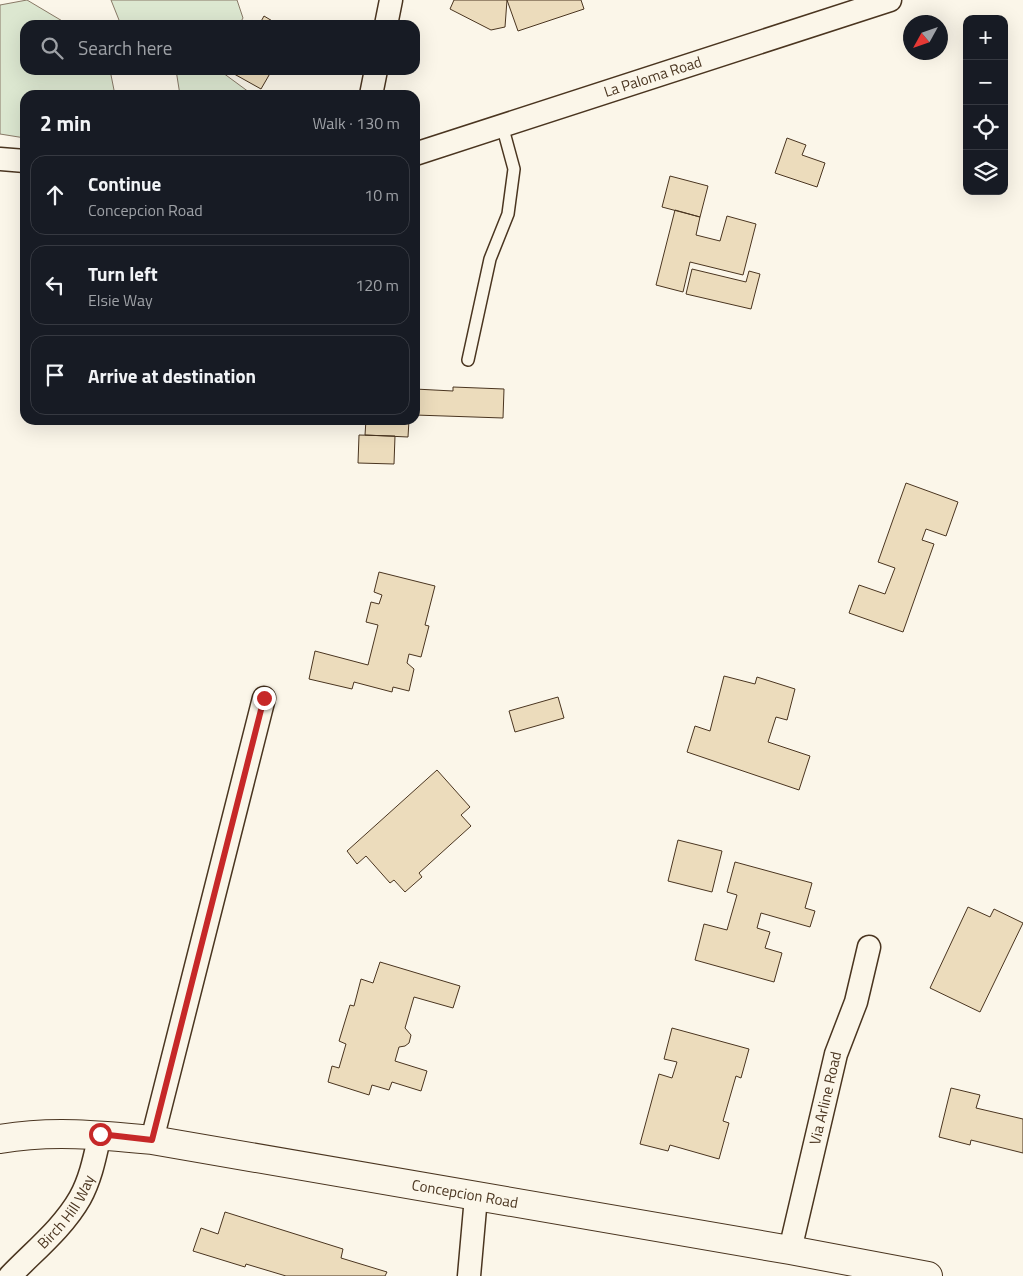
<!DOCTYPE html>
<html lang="en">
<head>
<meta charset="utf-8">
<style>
  body { margin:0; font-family:"Titillium Web",sans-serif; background:#242831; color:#f1f3f6 }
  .controls { position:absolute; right:15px; top:15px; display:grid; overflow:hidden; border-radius:10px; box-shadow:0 5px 20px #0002 }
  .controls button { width:45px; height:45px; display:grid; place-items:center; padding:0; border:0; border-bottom:1px solid #363941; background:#171b24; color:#f1f3f6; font:25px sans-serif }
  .compass { position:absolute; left:903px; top:15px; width:45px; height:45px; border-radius:50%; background:#171b24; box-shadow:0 5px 20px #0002; rotate:230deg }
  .stop { position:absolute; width:15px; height:15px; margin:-11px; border:4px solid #c62828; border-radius:50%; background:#fff }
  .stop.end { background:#c62828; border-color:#fff; box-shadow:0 1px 5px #0008 }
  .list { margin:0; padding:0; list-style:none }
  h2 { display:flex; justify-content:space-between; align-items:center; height:65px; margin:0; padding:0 20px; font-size:21px }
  h2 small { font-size:16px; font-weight:400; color:#9ea1a6 }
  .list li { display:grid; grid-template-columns:32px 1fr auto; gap:15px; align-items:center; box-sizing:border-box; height:80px; margin:0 10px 10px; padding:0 10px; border:1px solid #363941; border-radius:15px }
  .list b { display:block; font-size:19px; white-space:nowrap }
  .list p { margin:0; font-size:16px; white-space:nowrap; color:#9ea1a6 }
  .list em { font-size:16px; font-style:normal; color:#9ea1a6 }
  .icon { flex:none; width:28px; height:28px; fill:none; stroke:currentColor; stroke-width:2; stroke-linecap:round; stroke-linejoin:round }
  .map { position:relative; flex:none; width:1023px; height:1276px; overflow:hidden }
  .search { position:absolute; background:#171b24; box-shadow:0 5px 20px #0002; left:20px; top:20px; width:400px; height:55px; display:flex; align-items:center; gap:12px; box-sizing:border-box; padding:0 18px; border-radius:15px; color:#9ea1a6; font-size:19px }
  .panel { position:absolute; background:#171b24; box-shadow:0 5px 20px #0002; left:20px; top:90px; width:400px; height:335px; border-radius:15px }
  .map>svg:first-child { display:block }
</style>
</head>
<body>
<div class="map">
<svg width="1023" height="1276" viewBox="0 0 1023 1276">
  <rect width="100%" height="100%" fill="#fbf6e9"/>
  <path fill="#dce7d0" stroke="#887966" d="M27 0 69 25H25V70H110L115 95H25V138L0 134V5Z
    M111 0H237L243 18 239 25H121Z
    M176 70H219L253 95H180Z"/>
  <path fill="#ecdcbc" stroke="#4a3520" d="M454 0H507L505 27 491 30 450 9Z
    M507 0H581L584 9 518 31Z
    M264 16 279 25H259Z
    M227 70H272L261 89Z
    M787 138 806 145 802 155 825 163 817 187 775 173Z
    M670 176 708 186 700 217 662 207Z
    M675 210 700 217 696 235 720 241 727 216 756 224 743 275 690 262 683 292 656 285Z
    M692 269 746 282 749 271 760 274 751 309 686 294Z
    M453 387 504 389 503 418 415 415V389L453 391Z
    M366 420H409L408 437 365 435Z
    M359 435 395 436 394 464 358 463Z
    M906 483 958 502 946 536 926 529 922 540 934 544 903 632 849 613 859 585 885 594 895 568 878 562Z
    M379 572 435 586 425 625 429 626 421 657 409 654 407 663 414 669 409 691 393 687 392 692 354 682 352 689 309 679 315 651 368 665 378 625 366 622 371 602 379 604 382 595 374 592Z
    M724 676 755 684 757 677 795 689 787 720 776 717 768 742 810 756 799 790 687 752 695 726 710 731Z
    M558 697 564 718 515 732 509 711Z
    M437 770 470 807 461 815 471 826 419 873 422 877 405 892 394 880 390 883 366 856 357 864 347 851Z
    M678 840 722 851 712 892 668 881Z
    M735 862 812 883 805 908 815 911 810 927 761 913 757 928 770 932 765 948 782 953 774 982 695 960 704 924 727 930 737 895 727 892Z
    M968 907 990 917 994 909 1023 923 980 1012 930 988Z
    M380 962 460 986 453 1008 414 997 405 1028 411 1035 409 1043 405 1046 399 1047 395 1061 427 1071 421 1091 392 1082 389 1090 372 1085 369 1095 328 1082 332 1066 339 1068 346 1044 339 1041 350 1005 354 1006 361 979 373 983Z
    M672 1028 749 1049 741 1078 736 1076 723 1121 729 1123 719 1159 670 1145 668 1151 640 1144 659 1074 672 1078 677 1062 664 1059Z
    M951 1088 980 1095 976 1108 1023 1119V1153L971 1140 970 1145 939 1137Z
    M225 1212 343 1249 341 1258 387 1272 385 1276H286L246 1264 245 1267 193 1251 201 1228 218 1234Z"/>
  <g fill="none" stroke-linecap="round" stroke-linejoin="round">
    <defs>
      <path id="service" d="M468 360 490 259 508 214 514 169 505 136 500 126"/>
      <g id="minor">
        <path d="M386 25 391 0"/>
        <path d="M371 95 376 70"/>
        <path id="s1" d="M415 154 890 0"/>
        <path d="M0 159 25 161"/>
        <path d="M152 1140 264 698"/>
        <path id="s2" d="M790 1250 836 1054 856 1002 869 947"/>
        <path id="s3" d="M10 1276C34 1251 63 1228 80 1198 91 1178 95 1156 100 1134"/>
        <path d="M469 1276 476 1197"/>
      </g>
      <g id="tertiary">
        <path id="s4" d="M0 1139C51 1130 101 1135 152 1140L790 1250 928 1276"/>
      </g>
    </defs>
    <use href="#service" stroke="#4a3520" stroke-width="14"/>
    <use href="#minor" stroke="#4a3520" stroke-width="25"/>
    <use href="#tertiary" stroke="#4a3520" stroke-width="30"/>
    <use href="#service" stroke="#fbf6e9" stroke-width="11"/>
    <use href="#minor" stroke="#fbf6e9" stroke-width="22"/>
    <use href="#tertiary" stroke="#fbf6e9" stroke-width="28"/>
  </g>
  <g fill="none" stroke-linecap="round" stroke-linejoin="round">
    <path stroke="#c62828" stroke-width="6" d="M100 1134 152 1140 264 698"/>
  </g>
  <g text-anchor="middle" stroke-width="4" stroke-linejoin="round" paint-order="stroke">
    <g font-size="15" fill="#4a3520" stroke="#fbf6e9">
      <text dy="5" stroke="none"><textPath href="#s1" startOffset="250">La Paloma Road</textPath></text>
      <text dy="5" stroke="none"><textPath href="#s2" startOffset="156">Via Arline Road</textPath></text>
      <text dy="5" stroke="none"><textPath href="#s4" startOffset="470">Concepcion Road</textPath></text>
      <text dy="5" stroke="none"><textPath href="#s3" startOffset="86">Birch Hill Way</textPath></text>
    </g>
  </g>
</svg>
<div class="controls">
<button>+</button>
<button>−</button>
<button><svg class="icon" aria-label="locate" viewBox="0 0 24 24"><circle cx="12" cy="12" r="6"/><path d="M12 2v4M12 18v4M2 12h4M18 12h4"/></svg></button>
<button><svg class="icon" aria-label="layers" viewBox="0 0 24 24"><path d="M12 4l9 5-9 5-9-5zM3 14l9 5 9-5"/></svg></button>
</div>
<svg class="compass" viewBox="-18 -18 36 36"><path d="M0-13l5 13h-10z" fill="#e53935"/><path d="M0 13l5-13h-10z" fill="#9ea1a6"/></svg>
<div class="stop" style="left:100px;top:1134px"></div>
<div class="stop end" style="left:264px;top:698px"></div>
<div class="search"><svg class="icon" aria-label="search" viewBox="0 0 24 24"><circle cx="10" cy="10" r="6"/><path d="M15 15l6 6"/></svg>Search here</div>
<section class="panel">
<h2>2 min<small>Walk · 130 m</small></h2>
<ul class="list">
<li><svg class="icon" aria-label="ahead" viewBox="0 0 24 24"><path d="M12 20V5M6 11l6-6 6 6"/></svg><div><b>Continue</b><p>Concepcion Road</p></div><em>10 m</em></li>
<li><svg class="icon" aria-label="left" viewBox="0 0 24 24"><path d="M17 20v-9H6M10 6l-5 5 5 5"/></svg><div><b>Turn left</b><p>Elsie Way</p></div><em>120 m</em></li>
<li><svg class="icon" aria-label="arrive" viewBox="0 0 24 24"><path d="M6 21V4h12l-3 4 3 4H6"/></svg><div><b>Arrive at destination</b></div></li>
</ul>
</section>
</div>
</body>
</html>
